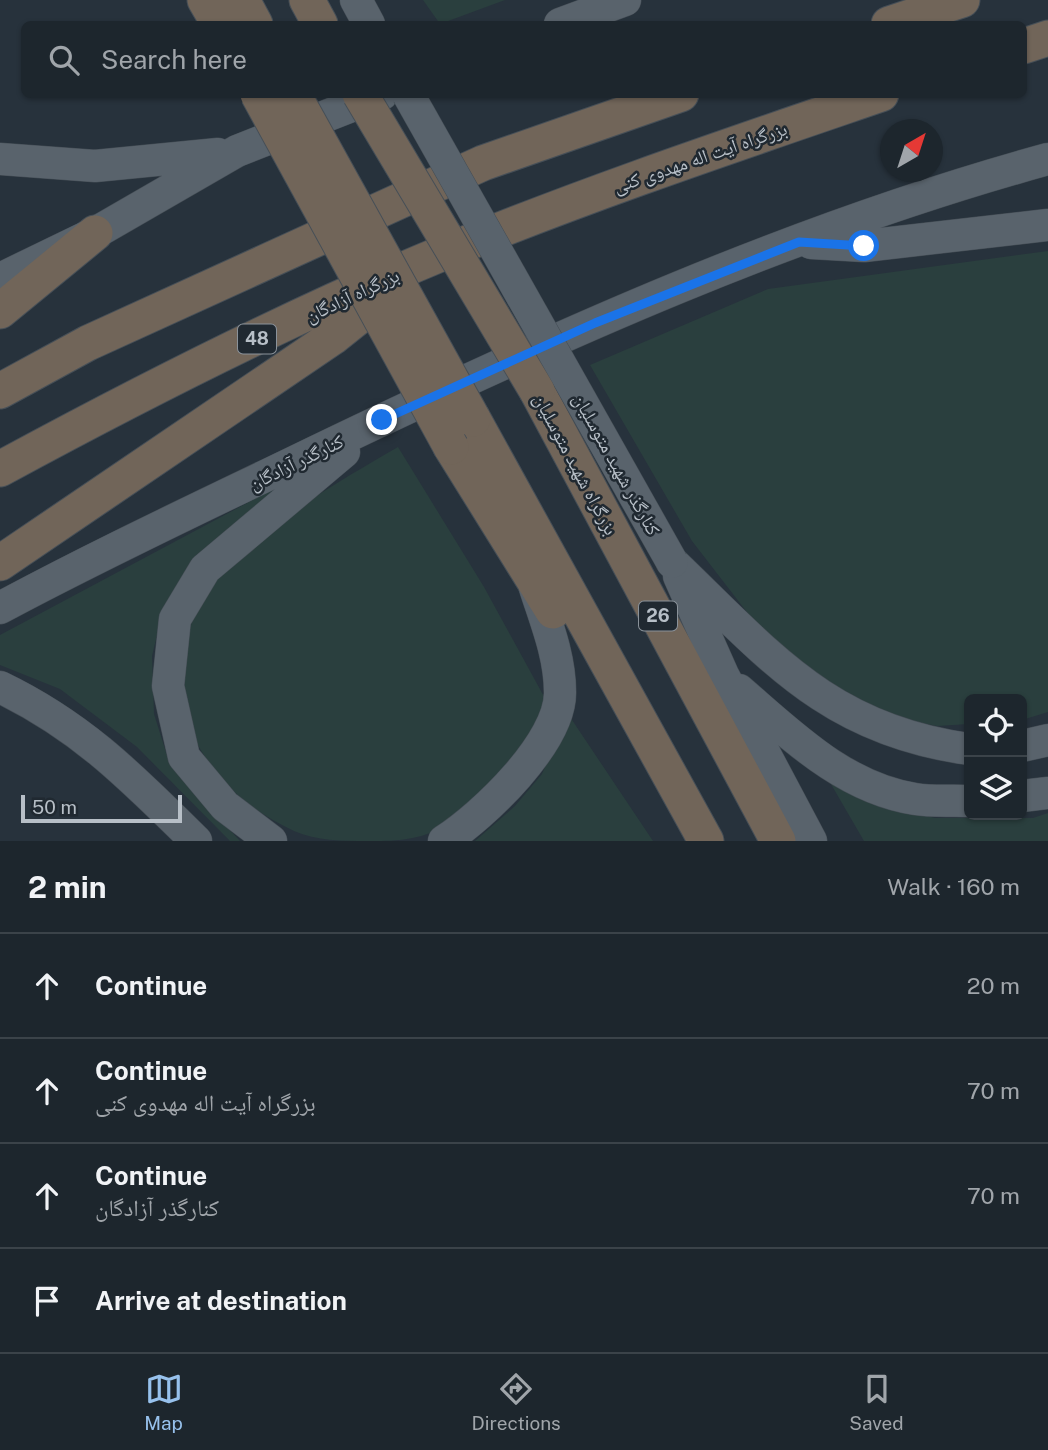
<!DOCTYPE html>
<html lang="en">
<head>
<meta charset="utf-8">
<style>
  body { margin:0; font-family:"Public Sans","Noto Naskh Arabic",sans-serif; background:#2a3239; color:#f1f3f6 }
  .controls { position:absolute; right:21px; bottom:21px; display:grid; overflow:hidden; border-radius:10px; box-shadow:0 2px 5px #0004 }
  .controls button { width:63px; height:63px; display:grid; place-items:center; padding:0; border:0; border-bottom:2px solid #3b4349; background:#1d262d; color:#f1f3f6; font:35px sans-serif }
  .compass { position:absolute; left:880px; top:119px; width:63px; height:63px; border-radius:50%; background:#1d262d; box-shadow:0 2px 5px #0004; rotate:39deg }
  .scale { position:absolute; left:21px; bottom:18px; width:161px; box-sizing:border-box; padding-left:7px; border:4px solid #b7bfc7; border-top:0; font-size:19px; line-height:24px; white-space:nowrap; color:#b7bfc7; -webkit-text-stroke:5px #202931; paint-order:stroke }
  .stop { position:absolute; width:21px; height:21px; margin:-16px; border:5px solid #1a73e8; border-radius:50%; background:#fff }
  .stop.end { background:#1a73e8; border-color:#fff; box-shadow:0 2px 7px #0008 }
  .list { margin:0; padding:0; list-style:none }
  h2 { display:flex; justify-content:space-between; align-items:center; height:91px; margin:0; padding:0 28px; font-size:30px }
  h2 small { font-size:23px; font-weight:400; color:#a0a5aa }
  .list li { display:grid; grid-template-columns:46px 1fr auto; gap:21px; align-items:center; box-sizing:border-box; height:105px; padding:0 28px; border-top:2px solid #3b4349 }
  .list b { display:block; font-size:26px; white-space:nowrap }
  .list p { margin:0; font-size:23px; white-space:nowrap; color:#a0a5aa }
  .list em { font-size:23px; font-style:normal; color:#a0a5aa }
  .icon { flex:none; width:38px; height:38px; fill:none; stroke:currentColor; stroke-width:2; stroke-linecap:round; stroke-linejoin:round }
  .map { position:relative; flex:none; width:1048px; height:841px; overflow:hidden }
  .search { position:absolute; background:#1d262d; box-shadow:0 2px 5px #0004; left:21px; right:21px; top:21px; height:77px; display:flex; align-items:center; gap:18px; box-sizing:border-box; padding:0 24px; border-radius:10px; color:#a0a5aa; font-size:26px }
  .sheet { height:511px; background:#1d262d }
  nav { display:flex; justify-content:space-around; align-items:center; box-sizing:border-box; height:98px; border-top:2px solid #3b4349; background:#1d262d; font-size:19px; color:#a0a5aa }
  nav a { display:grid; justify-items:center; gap:4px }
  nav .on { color:#97c1ec }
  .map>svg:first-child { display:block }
</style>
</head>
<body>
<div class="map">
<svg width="1048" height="841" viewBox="0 0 1048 841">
  <rect width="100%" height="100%" fill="#27323c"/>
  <path fill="#2a3f3e" d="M423 0H505L440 24Z
    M1048 251V712L1022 720V699H969V724L937 726 877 714 780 655 692 541 590 365 768 289Z
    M398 447 484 587 553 713C522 747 478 809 439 829 415 841 393 841 367 841 342 841 317 841 294 831 212 794 156 712 192 622 221 547 331 486 398 447Z
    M309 470 191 566 164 606 152 656 154 714 170 765 240 841H230L137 747 60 689 0 665V635Z
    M568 714 653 841H475L515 806 542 774Z
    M828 779 875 803 935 818H1033L1048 813V841H864Z"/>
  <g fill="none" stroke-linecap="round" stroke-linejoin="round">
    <defs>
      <path id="major" d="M356 0 369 24
        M560 24 625 0
        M0 159 95 166 218 154
        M811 243 864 246 1048 225
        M0 279 95 233 237 151 382 94
        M672 562C769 655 828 730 969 749
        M679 576 723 675 811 841
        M0 608C104 552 212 502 319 450 554 337 796 228 1048 159
        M0 687C83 727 132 778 196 841
        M739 690C791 735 844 788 915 799 933 802 952 800 969 801
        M1022 746 1048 740
        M1022 796 1048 793
        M271 841 225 806 184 757 168 686 175 619 205 569 344 452
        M444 841C483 816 561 742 560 692 560 656 546 622 535 588"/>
      <path id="highway" d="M205 0 219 24
        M242 0 255 24
        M307 0 320 24
        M889 24 962 0
        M1024 46 1048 38
        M0 311 95 233
        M0 391 88 343 483 163 681 94
        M537 391 778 841
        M473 419 706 841
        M451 447 553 611
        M0 469C142 392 289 317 438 255 583 195 732 145 881 94
        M0 563 333 337 388 293"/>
    </defs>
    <use href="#major" stroke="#444d55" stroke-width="33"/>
    <use href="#highway" stroke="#464f57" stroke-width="37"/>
    <use href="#major" stroke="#59636c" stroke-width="32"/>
    <use href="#highway" stroke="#716559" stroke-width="35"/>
    <defs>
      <path id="major-bridge" d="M408 94 672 562"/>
      <path id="highway-bridge" d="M258 94 451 447
        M293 94 473 419
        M360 94 537 391"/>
    </defs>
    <use href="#major-bridge" stroke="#444d55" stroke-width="33" stroke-linecap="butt"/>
    <use href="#highway-bridge" stroke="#464f57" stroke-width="37" stroke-linecap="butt"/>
    <use href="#major-bridge" stroke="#59636c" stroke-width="32"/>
    <use href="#highway-bridge" stroke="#716559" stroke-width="35"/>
  </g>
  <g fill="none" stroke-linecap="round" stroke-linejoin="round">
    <path stroke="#1a73e8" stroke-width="9" d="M382 420 595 323 799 242 864 246"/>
  </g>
  <g text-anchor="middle" stroke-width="5" stroke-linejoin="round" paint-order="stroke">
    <g fill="#202931" stroke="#8a929a" stroke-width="2">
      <rect x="238" y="324.5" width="38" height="29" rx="5"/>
      <rect x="639" y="601.5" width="38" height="29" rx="5"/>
    </g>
    <g font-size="18" font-weight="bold" fill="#b7bfc7">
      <text x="257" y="345">48</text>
      <text x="658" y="622">26</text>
    </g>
    <g font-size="19" fill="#b7bfc7" stroke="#202931">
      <text transform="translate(700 157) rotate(-19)" y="7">بزرگراه آیت اله مهدوی کنی</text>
      <text transform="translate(352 295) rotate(-25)" y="7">بزرگراه آزادگان</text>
      <text transform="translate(296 462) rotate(-26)" y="7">کنارگذر آزادگان</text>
      <text transform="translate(576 464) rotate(62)" y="7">بزرگراه شهید متوسلیان</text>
      <text transform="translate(617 464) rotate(61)" y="7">کنارگذر شهید متوسلیان</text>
    </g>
  </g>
</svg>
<div class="controls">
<button><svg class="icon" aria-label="locate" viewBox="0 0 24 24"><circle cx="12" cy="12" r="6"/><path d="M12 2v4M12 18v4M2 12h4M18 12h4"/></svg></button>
<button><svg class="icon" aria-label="layers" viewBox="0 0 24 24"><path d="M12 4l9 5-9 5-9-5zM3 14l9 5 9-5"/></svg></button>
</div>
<svg class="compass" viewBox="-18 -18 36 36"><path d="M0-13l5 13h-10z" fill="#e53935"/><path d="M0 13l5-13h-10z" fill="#a0a5aa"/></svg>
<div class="scale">50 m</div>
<div class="stop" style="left:864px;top:246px"></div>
<div class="stop end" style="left:382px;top:420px"></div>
<div class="search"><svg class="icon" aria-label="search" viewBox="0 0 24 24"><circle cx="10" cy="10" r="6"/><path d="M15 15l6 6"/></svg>Search here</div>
</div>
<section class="sheet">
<h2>2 min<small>Walk · 160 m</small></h2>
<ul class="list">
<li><svg class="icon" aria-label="ahead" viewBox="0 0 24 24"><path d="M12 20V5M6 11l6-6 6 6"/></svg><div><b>Continue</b></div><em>20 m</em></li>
<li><svg class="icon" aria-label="ahead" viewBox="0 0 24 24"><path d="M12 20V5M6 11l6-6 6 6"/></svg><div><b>Continue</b><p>بزرگراه آیت اله مهدوی کنی</p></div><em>70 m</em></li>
<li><svg class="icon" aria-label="ahead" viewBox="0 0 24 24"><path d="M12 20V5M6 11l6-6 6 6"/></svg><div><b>Continue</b><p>کنارگذر آزادگان</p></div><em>70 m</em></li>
<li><svg class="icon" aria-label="arrive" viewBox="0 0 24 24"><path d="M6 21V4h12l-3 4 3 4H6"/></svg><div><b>Arrive at destination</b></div></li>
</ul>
</section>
<nav>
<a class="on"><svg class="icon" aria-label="map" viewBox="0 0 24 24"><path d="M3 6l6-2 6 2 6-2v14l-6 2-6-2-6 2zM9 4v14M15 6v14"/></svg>Map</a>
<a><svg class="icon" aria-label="directions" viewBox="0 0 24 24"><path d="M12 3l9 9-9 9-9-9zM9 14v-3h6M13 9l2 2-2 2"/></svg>Directions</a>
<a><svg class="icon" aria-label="saved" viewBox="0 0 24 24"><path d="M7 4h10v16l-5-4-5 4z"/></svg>Saved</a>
</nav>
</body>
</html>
